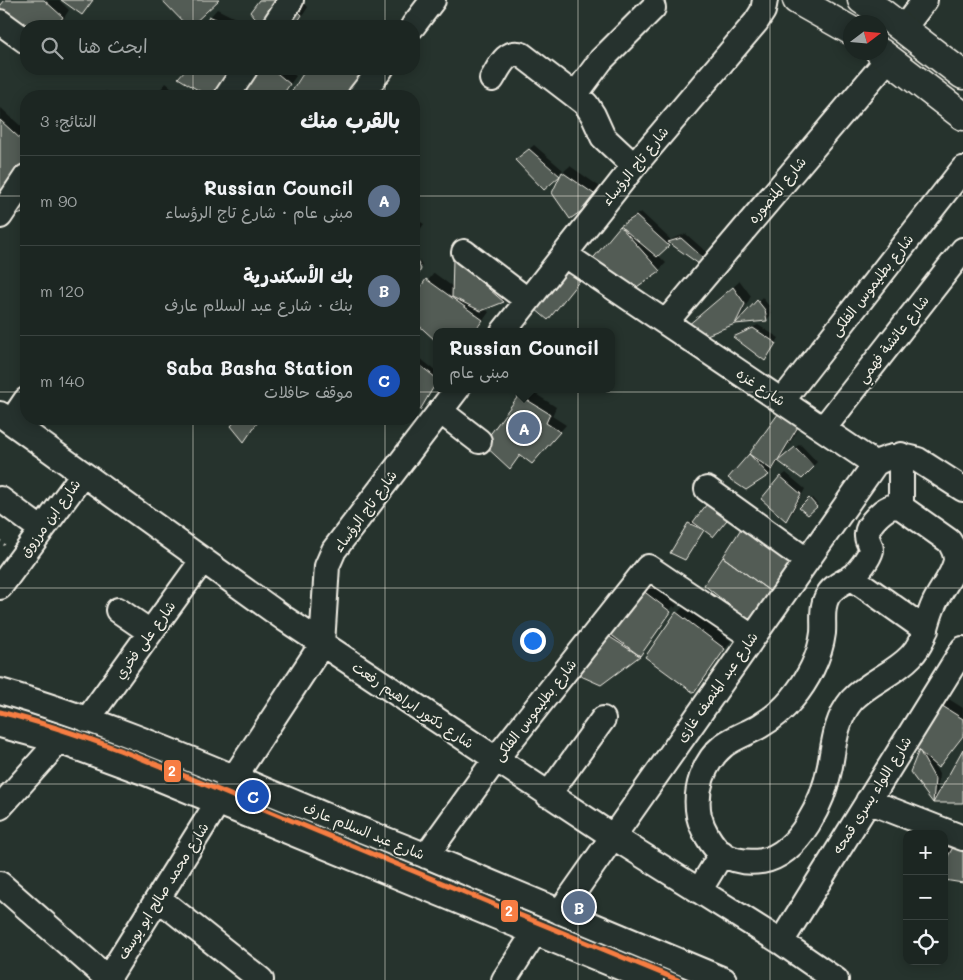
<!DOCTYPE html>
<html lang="ar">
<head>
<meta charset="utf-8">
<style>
  body { margin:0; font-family:Mali,"Playpen Sans Arabic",sans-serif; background:#29322f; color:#f1f3f6; direction:rtl }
  .controls { position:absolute; right:15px; bottom:15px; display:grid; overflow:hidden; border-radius:10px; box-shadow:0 2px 12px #0003 }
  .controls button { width:45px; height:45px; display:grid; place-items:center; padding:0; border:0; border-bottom:1px solid #3a4340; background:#1c2622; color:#f1f3f6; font:25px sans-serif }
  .compass { position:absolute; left:843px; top:15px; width:45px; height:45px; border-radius:50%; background:#1c2622; box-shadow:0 2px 12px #0003; rotate:74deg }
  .you { position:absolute; left:532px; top:640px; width:18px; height:18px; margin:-12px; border:4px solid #fff; border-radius:50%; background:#1a73e8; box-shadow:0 0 0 8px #1a73e833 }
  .badge { display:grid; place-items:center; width:32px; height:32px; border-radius:50%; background:#ff9aa2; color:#fff; font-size:16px; font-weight:700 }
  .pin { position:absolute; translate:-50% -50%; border:2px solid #fff; box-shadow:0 1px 5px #0006 }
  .popup { position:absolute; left:433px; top:328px; width:182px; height:65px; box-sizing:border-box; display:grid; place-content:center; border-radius:10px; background:#1c2622; filter:drop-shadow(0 1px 4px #0005); font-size:16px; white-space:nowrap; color:#a0a5a5 }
  .popup b { font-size:19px; color:#f1f3f6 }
  .popup::after { content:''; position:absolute; left:50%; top:100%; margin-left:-10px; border:10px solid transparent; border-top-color:#1c2622 }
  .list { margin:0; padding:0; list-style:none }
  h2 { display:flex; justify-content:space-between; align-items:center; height:65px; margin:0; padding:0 20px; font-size:21px }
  h2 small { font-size:16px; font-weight:400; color:#a0a5a5 }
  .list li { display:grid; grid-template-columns:32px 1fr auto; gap:15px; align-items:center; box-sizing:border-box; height:90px; padding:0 20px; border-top:1px solid #3a4340 }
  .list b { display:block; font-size:19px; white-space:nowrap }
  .list p { margin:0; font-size:16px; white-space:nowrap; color:#a0a5a5 }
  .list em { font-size:16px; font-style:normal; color:#a0a5a5 }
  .icon { flex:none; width:28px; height:28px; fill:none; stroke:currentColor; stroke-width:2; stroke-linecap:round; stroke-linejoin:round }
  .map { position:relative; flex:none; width:963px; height:980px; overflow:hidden; direction:ltr }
  .search { position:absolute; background:#1c2622; box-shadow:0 2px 12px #0003; left:20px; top:20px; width:400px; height:55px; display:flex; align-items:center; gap:12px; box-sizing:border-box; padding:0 18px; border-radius:20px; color:#a0a5a5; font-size:19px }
  .panel { position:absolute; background:#1c2622; box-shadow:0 2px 12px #0003; left:20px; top:90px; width:400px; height:335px; border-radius:20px; direction:rtl }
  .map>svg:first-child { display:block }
</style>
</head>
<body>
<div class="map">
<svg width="963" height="980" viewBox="0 0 963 980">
  <rect width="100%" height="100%" fill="#26332d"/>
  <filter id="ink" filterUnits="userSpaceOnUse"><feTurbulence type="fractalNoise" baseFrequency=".02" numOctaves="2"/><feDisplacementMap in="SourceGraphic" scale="10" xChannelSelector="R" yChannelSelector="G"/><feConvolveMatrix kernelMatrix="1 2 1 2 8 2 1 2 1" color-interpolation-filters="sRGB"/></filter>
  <g filter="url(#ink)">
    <path fill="#0007" d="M7 0H59L69 10 59 26H26V36L0 8Z
      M260 0H301L308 7 296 26H263Z
      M217 9 245 23 243 26H205L210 17Z
      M188 69H235L221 96H211L180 77Z
      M257 69H287L296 76 282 96H238L236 95Z
      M307 69H372L347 96H290Z
      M166 83 182 96H157L160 90Z
      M106 91 109 96H100Z
      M0 107 26 131V168L0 212Z
      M534 145 563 170 544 188 521 156Z
      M570 166 606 191 599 197 553 193 564 171Z
      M641 212 671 240 674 238 686 234 712 257 710 263 671 242 658 255 666 263 659 270 621 227 627 220Z
      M414 218 424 224 414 238Z
      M461 252 510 294 503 301 484 308 489 312 475 332H436V339L414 320V288L420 291 434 273 453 287 454 259Z
      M419 260 422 266 414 282V265Z
      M740 281 751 296 739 319 738 318 734 323 695 321Z
      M762 297 769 306 771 315 767 319 738 322Z
      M758 325 779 338 765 360 735 337 739 333Z
      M414 343 418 346 414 351Z
      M421 359 436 371V384L420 408 414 404V367Z
      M528 389 556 407 552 416 566 425 539 456 522 454 510 467 520 396Z
      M806 417 780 459 800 444 817 462 802 477 780 461 769 474 746 488 729 478 750 454Z
      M786 473 805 489 791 515 786 520 781 477Z
      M812 498 818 505 808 513 801 508Z
      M694 519 705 529 689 554V524Z
      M650 584 677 605 675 608 673 606 639 655 601 684 576 672Z
      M684 606 731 641 701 684 694 691 677 613Z
      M944 696 963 708V737L938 766 932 761 939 774 937 799 963 751V802H933L911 772Z
      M944 834 954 840 949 854 963 882 948 858 944 861Z"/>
    <path fill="#525c55" stroke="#f4f1e8" d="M5 0H44L63 17 57 26H26V38L0 17V6Z
      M61 0H93L82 15Z
      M162 0H219L191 26H187Z
      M259 0H287L302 15 295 26H261L250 12Z
      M209 16 231 26H204Z
      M186 69H226L231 72 220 96H208L178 78Z
      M256 69H272L290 84 282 96H236Z
      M306 69H373L348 96H289Z
      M0 120 26 144V166L0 195Z
      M529 149 560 176 544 190 515 160Z
      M562 172 600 198 570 219 552 193Z
      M26 188V212L5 219Z
      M636 216 669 246 657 257 620 226Z
      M620 226 660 271 628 293 590 262Z
      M681 238 708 262 706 269 668 242Z
      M453 258 504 302 481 311 452 297Z
      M417 261 421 269 414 284V263Z
      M568 269 581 279 548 320 535 309Z
      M426 279 483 320 474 332H436V341L414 321V297Z
      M733 287 745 304 735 324 699 338 687 326Z
      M757 300 765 310 767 321 735 324Z
      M753 328 776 343 765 361 733 337Z
      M416 362 436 378V383L420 410 414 406V365Z
      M519 395 550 414 546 423 560 432 532 464 520 455 510 469 483 444Z
      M781 410 799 425 772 470 749 454Z
      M237 419H262L257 423 244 442 231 426Z
      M795 447 814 467 802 479 778 461Z
      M749 454 769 475 746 490 728 478Z
      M780 476 801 494 786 521 761 499Z
      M809 498 817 507 808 515 799 508Z
      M710 500 731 515 713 537 693 522Z
      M688 523 704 530 685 560 670 553Z
      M744 524 796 558 775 595 723 557Z
      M723 557 775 595 753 624 704 585Z
      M642 590 671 612 640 656 610 634Z
      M676 612 725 649 694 693 645 657Z
      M605 634 640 656 601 685 574 673Z
      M936 702 963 719V736L938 768 911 744Z
      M963 749V803H933Z
      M919 750 935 779 933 803 910 772Z
      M963 830V883L944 880V863Z"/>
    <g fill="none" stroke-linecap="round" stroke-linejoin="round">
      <defs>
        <path id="minor" d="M0 22 26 41
          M274 26 291 0
          M413 26 433 0
          M903 29 925 0
          M492 79C499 68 506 49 522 55L586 104 593 115 603 137 634 166
          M575 95 601 60 653 8
          M227 96 245 69
          M360 96 381 69
          M0 216 26 177
          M464 252 527 300
          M564 254 875 464
          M666 322 888 59
          M503 332 634 166 756 22 763 11 765 0
          M782 401 963 169
          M440 411 479 441
          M0 414 285 619 612 836 781 942 836 980
          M11 422 26 400
          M823 429 963 250
          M707 489 806 560
          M0 499 42 530
          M894 506 901 507 949 541C953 547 956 552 956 560 954 575 940 590 934 604 925 623 927 639 911 656 894 674 869 682 852 700 836 719 834 743 830 766 824 800 800 854 762 861 749 863 734 861 722 854 711 845 702 829 699 816 694 791 703 762 724 745 735 737 748 733 760 726 772 719 783 710 792 699 807 681 820 657 823 633 824 621 821 608 827 597 832 586 843 583 852 577 859 571 869 558 871 550 871 544 866 540 867 534 868 523 884 508 894 506Z
          M901 507V455
          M851 577 926 630
          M0 587 83 474
          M118 610 150 632
          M0 691C108 722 211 768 315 811 352 827 390 841 427 856 526 897 625 939 724 980
          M87 720 202 561
          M0 725 59 741 146 773 651 980
          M548 795 603 719
          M868 801 963 838
          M0 807 59 741
          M426 856 495 760 648 567 752 637
          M0 884 108 979
          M699 891 722 853
          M159 899 261 980
          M560 912 875 464C889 455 902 454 918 460L963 489
          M781 942 963 649
          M107 980 218 802 322 644 327 566 334 550 457 389
          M504 980 535 932"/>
        <path id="highway" d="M797 0 850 30
          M862 0 881 12 963 75
          M880 52 963 116"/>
      </defs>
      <use href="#minor" stroke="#f4f1e8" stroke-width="28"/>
      <use href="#highway" stroke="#f4f1e8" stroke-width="31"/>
      <path stroke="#f4f1e8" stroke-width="2.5" stroke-dasharray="1 4" stroke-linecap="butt" d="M0 541 6 546"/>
      <use href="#minor" stroke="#26332d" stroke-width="24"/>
      <use href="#highway" stroke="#26332d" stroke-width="28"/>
      <defs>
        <path id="tram-1" d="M0 712C97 736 191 779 283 817 415 872 546 926 678 980"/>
      </defs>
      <use href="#tram-1" stroke="#26332d" stroke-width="9"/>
      <use href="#tram-1" stroke="#f77d43" stroke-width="5"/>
    </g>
  </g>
  <path fill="none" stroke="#f4f1e8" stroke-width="1" stroke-opacity="0.55" d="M193 0V26M385 0V26M578 0V980M770 0V980M193 69V96M385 69V96M0 196H26M414 196H963M0 392H26M414 392H963M193 419V980M385 419V980M0 588H963M0 784H963"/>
  <g text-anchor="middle" stroke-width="4" stroke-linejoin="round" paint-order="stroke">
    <g font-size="14" fill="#f4f1e8" stroke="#26332d">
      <text transform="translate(635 166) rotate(-51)" y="5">شارع تاج الرؤساء</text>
      <text transform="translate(777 190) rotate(-50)" y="5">شارع المنصوره</text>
      <text transform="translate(872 285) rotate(-52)" y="5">شارع بطليموس الفلكى</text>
      <text transform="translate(893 339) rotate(-52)" y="5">شارع عائشة فهمي</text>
      <text transform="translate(761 387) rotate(34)" y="5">شارع غزه</text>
      <text transform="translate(365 511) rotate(-54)" y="5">شارع تاج الرؤساء</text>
      <text transform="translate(50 518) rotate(-54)" y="5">شارع ابن مرزوق</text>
      <text transform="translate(145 640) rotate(-54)" y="5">شارع على فخري</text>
      <text transform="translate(717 687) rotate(-55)" y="5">شارع عبد المنصف غازى</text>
      <text transform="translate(413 705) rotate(34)" y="5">شارع دكتور ابراهيم رفعت</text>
      <text transform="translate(535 710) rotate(-52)" y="5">شارع بطليموس الفلكى</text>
      <text transform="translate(872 795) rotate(-58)" y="5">شارع اللواء يسرى قمحه</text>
      <text transform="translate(364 831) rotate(22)" y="5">شارع عبد السلام عارف</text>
      <text transform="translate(163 891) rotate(-58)" y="5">شارع محمد صالح ابو يوسف</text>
    </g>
  </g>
  <g stroke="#26332d" stroke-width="2">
    <rect x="163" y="759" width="19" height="24" rx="5" fill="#f77d43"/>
    <rect x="500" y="899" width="19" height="24" rx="5" fill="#f77d43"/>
  </g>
  <g font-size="14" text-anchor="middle" font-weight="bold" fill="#fff">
    <text x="172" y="776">2</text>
    <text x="509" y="916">2</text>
  </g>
</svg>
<div class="controls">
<button>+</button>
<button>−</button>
<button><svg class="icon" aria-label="locate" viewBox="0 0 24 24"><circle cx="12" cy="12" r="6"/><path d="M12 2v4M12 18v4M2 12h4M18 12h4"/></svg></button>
</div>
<svg class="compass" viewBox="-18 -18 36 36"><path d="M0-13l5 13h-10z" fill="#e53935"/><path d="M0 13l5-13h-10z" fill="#a0a5a5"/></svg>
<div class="you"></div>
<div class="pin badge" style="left:524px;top:428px;background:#5c6f8a">A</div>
<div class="popup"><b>Russian Council</b>مبنى عام</div>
<div class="pin badge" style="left:579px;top:907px;background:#5c6f8a">B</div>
<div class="pin badge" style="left:253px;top:796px;background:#1a4fb4">C</div>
<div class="search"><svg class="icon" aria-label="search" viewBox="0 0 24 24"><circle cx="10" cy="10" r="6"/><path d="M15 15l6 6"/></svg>ابحث هنا</div>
<section class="panel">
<h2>بالقرب منك<small>النتائج: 3</small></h2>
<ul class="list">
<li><span class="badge" style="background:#5c6f8a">A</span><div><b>Russian Council</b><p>مبنى عام · شارع تاج الرؤساء</p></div><em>90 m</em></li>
<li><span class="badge" style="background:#5c6f8a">B</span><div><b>بك الأسكندرية</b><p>بنك · شارع عبد السلام عارف</p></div><em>120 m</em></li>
<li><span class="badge" style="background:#1a4fb4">C</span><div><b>Saba Basha Station</b><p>موقف حافلات</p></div><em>140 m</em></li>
</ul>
</section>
</div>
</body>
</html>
